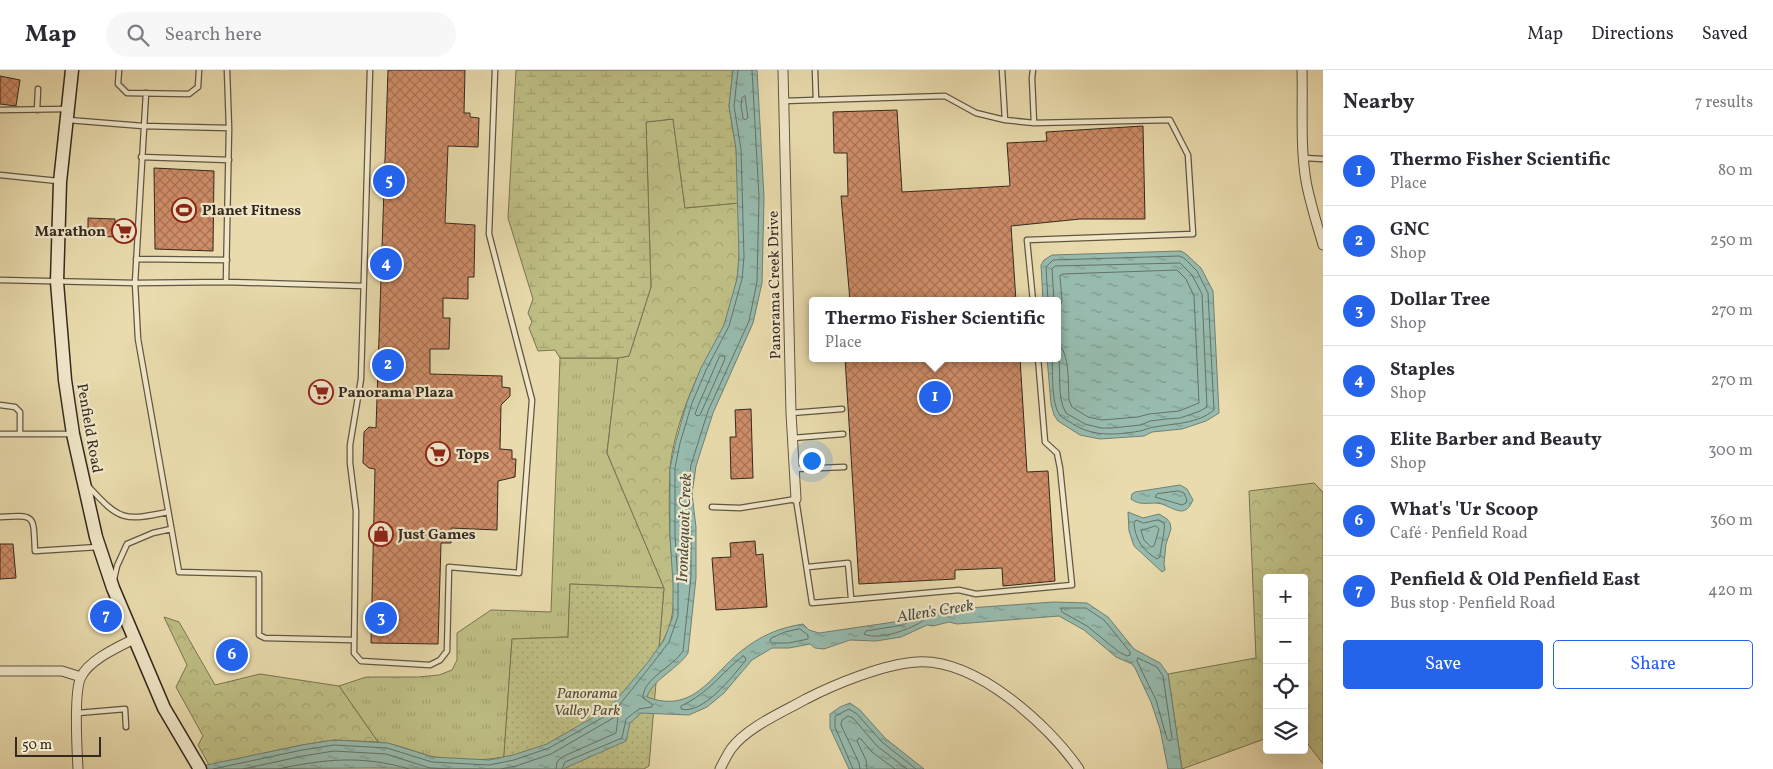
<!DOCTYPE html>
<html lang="en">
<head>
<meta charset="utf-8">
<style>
  body { margin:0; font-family:Vollkorn,serif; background:#f7f7f7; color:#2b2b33 }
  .controls { position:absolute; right:15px; bottom:15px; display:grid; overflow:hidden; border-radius:5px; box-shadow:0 5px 20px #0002 }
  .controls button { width:45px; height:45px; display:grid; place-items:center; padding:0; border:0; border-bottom:1px solid #e1e1e2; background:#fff; color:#2b2b33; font:25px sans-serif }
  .scale { position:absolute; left:15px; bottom:12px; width:86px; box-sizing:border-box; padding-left:5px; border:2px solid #34291f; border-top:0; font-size:14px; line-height:18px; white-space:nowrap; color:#34291f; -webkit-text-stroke:4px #f1e8ca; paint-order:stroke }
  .you { position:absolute; left:811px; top:390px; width:18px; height:18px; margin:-12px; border:4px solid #fff; border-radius:50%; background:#1a73e8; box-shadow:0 0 0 8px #1a73e833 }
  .badge { display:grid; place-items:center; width:32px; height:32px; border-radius:50%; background:#2563eb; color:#fff; font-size:16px; font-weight:700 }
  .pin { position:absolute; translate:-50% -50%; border:2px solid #fff; box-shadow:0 1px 5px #0006 }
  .popup { position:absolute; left:809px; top:227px; width:252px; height:65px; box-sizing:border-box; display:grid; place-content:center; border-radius:5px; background:#fff; filter:drop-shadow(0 1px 4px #0005); font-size:16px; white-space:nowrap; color:#7c7c81 }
  .popup b { font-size:19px; color:#2b2b33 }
  .popup::after { content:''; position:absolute; left:50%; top:100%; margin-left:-10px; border:10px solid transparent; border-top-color:#fff }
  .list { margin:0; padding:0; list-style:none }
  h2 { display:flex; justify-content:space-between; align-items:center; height:65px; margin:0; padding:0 20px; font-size:21px }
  h2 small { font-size:16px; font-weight:400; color:#7c7c81 }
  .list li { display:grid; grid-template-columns:32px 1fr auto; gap:15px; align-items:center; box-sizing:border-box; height:70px; padding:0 20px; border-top:1px solid #e1e1e2 }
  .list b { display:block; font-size:19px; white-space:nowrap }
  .list p { margin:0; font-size:16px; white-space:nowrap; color:#7c7c81 }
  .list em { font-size:16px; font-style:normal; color:#7c7c81 }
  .actions { display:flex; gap:10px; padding:15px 20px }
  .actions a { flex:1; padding:11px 0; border:1px solid #2563eb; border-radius:5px; text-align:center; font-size:18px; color:#2563eb }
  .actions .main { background:#2563eb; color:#fff }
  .icon { flex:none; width:28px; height:28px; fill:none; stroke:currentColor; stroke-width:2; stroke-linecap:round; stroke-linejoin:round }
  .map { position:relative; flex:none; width:1323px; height:699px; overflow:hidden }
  header { display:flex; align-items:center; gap:30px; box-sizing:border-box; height:70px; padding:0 25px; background:#fff; border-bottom:1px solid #e1e1e2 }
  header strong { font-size:24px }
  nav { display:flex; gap:28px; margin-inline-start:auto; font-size:18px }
  .search { width:350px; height:45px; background:#f7f7f7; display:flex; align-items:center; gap:12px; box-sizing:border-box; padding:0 18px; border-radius:28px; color:#7c7c81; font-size:19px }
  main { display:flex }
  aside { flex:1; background:#fff }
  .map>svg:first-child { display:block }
</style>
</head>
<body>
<header>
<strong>Map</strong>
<div class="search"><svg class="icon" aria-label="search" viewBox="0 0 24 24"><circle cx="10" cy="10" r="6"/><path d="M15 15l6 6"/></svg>Search here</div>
<nav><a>Map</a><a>Directions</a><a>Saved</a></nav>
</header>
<main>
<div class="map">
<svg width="1323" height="699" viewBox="0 0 1323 699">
  <defs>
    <pattern id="grass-tufts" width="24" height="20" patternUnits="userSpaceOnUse" patternTransform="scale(1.25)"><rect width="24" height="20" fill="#bebe84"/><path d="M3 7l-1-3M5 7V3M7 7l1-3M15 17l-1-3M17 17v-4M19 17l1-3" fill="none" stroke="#a4a372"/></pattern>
    <pattern id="forest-crowns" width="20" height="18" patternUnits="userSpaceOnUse" patternTransform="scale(1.25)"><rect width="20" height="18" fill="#bebe84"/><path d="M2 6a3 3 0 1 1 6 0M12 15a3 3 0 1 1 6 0" fill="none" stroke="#a4a372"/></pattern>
    <pattern id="wetland-marsh" width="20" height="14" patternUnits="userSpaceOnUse" patternTransform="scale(1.25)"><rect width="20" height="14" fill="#bebe84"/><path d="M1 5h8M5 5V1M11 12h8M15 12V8" fill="none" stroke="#a4a372"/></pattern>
    <pattern id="park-dots" width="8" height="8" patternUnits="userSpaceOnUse" patternTransform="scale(1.25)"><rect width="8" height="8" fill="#bebe84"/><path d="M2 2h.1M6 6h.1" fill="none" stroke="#a4a372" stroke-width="1.8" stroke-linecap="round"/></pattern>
    <pattern id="water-ripples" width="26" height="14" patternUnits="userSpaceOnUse" patternTransform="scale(1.25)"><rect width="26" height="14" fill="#97bbae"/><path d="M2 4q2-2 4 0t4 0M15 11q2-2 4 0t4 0" fill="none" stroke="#7c988d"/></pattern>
    <pattern id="building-cross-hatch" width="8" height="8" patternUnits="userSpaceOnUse" patternTransform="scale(1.25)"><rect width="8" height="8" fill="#cf8d68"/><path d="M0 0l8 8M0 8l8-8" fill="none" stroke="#a97355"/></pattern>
  </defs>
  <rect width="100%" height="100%" fill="#e9dbad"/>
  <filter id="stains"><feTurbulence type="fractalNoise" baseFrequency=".004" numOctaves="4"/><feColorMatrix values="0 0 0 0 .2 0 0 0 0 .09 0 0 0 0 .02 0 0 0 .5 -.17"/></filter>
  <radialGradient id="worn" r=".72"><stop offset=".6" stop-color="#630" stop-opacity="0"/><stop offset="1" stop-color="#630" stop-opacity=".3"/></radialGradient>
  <path fill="url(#grass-tufts)" stroke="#797452" d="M560 288H618L607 383 664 518 570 514 568 567 512 569 504 687C484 691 450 691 430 686 413 681 396 674 378 672L339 616 366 607H418L439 605 452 600 457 590V563L491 540 551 542Z"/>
  <path fill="url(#forest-crowns)" stroke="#797452" d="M673 49 685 138 739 133C739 151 740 169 739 186 739 208 732 232 725 253 719 268 709 283 702 297 688 326 673 365 670 398 669 419 669 446 670 467 672 503 682 545 659 577L664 518 607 383 618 288 629 286 651 217 646 52Z
    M1314 413 1323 422V694L1304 669V508H1267V668L1182 699 1168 604 1256 588 1249 421Z
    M164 547 179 552 215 615 260 604 339 616 378 672 334 670 302 675 209 695 198 675 203 666 176 617 187 595Z"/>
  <path fill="url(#wetland-marsh)" stroke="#797452" d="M516 0H733L729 36 736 79 739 133 685 138 673 49 646 52 651 217 629 286 618 288H560L555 280 538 281 529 258 532 252 528 243 533 229 508 148Z"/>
  <path fill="url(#park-dots)" stroke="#797452" d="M570 514 664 518 649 696 644 699H503L512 569 568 567Z"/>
  <path fill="url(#water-ripples)" stroke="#6f8175" d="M733 0H757L764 127 762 213 753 253 713 343 696 396 692 424 696 457V508L688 583C679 598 652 610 647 627 693 644 710 607 740 582 760 566 778 558 803 554L809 560 819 563 901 551 913 542 1053 532 1087 533 1108 547 1134 579 1160 593 1168 604 1182 699H1168L1160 659 1151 632 1135 598 1132 594 1116 587 1084 560 1059 546 957 554 949 552 933 556 927 555 901 567 876 571 850 570 824 579 815 578 810 574 789 578H772L752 590 724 623 707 637 689 645 641 643 630 653 626 671 563 699 368 698 197 699 202 696 302 675 334 670 388 673 433 687 489 690 513 685 547 674 604 641 613 634 648 592 664 570 673 546V514L670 465V398L676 371 687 332 701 298 724 255 737 209 739 187 736 79 729 36Z
    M1181 181 1186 184 1201 198 1213 221 1219 343 1206 351 1182 359 1152 362 1144 366 1100 369 1080 365 1058 351 1054 345 1051 334 1047 288H1058V231H1043L1041 195 1044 190 1052 185Z
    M1180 415 1187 419 1193 430C1190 436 1188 440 1182 441 1175 441 1168 436 1162 434 1151 431 1141 437 1131 429L1132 424 1135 422Z
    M1128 442 1143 448 1159 444 1167 449 1170 453 1171 459 1166 474 1164 494 1165 500 1162 502 1134 476 1129 461Z
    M850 633 860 640 885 668 924 699H849L830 658V644L840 637Z"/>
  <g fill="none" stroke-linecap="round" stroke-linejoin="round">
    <path stroke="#667266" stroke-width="1" d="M745 26 748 48 745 50 743 48 741 36 742 28Z
      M1048 231 1046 197 1053 190 1179 186 1184 188 1197 201 1208 223 1214 340C1197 354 1176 353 1155 357 1150 357 1145 360 1140 361 1117 365 1093 367 1073 354 1069 351 1063 349 1060 345 1051 334 1053 303 1052 288
      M1054 231 1052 199 1055 196 1180 193 1192 205 1202 224 1207 337 1200 341 1180 348 1166 349 1150 351 1141 355 1112 358H1101L1085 354 1066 343C1056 326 1062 303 1058 285
      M1058 242 1062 231 1060 206 1062 204 1177 200 1186 209 1194 226 1199 333 1179 341 1149 344 1138 347 1102 350 1088 347 1072 337 1069 330C1068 314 1070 284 1058 273
      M720 286H724L725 289 700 345 697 346 695 344 698 336Z
      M1179 421 1184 423 1187 430 1186 433 1182 435 1155 427 1157 424Z
      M1158 450 1164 453C1166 458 1160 479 1160 487L1157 489C1143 481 1135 469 1134 453L1136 450 1143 453Z
      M1156 456 1159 459 1154 476 1151 477 1144 470 1141 461Z
      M1063 538H1086L1104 550 1130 582V585L1127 586 1119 582 1087 556 1062 542 1061 539Z
      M915 547H922L924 550C912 559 878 571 864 564L866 561 903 555Z
      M800 559 808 565V569L789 573H772L770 571 771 568 785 562Z
      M743 586 745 587 746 590C733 606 703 645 681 639V636C710 622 720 604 743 586Z
      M1138 588 1157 597 1163 606 1172 668 1170 671 1167 669 1156 630 1137 591Z
      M213 699 302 680 334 675 387 678 432 692 489 695 514 690 549 678 607 645 617 638 652 594 669 572 678 546V513L675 465V398L680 373 692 333 706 300 729 256 742 209 744 187 741 79 734 36 738 0
      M243 699 303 686 334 681 386 684 430 698 449 699
      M278 699C325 689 362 685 409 699
      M501 699 516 696 551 684 615 647H618L616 663 562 687 557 692 556 699
      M562 699 565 692 622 668 626 649 639 639 652 637V634L643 628C642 609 674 596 683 581L691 507V457L687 424 691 395 708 341 749 251 757 212 759 127 752 0
      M853 699 835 657V646L849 639 857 644 882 672 916 699
      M860 699 859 693 841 655 842 650 848 646 853 648 877 676 907 699
      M867 699 866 690 857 671 859 668 861 669 872 682 895 699"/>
  </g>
  <path fill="url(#building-cross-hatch)" stroke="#34291f" d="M388 0H465L464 43H470V47L479 48 478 77 448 76 445 153 475 155 474 207H468V229L443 228V248H450L449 279H430V304L502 306V317L510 318V326L501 335 500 379 512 380V389H516L515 407 498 411 497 460 451 458V473H441L438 574 371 573 375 399 369 398 363 393 364 362 369 357 376 358Z
    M0 6 20 10 16 36 0 34Z
    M897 40 902 122 1010 116 1007 73 1047 71 1046 62 1143 56 1145 149H1080L1011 156 1016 231H850L841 126H848L847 83H834L833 42Z
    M154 98 214 101 213 181 155 179Z
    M88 148 115 149V152L131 153 130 169H118V167L88 166Z
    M845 288H1020L1027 402 1048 401 1055 511 1003 516 1002 498 955 500V509L859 514Z
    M751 339 753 408 731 409 730 367H736L735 340Z
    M755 471 756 485 763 484 767 537 716 540 712 488 731 487 730 473Z
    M0 474H13L16 508 0 509Z
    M230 573 245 585 234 597 219 585Z"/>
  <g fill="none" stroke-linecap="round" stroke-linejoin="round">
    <defs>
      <path id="lane" d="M119 0 118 14 127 23 189 24 198 17 199 0
        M370 0 361 309 350 375V393L356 441 354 583 361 591 430 595 440 590 447 581 449 497 519 503 532 330 489 164 495 0
        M815 0 816 30
        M1002 0 1005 50
        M146 23 135 213 138 269 179 502 259 504V565L265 568 353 570
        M783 31 945 26 976 43 1005 50 1034 53
        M0 40 66 39
        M37 40 38 19
        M68 50 143 56 229 58
        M141 87 229 90
        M1304 88 1323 89
        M0 105 58 111
        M136 189 227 190
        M0 210 135 213 226 212 363 216
        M226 212 229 58 227 0
        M1033 231 1027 170 1193 164 1188 85 1170 50 1034 53 1032 8 1033 0
        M0 335 15 337 20 342V364
        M791 343 842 339
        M0 364H71
        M793 368 843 364
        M795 399 844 397
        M89 417C120 451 124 451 168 442
        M712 437 740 438 796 429 812 533 959 520 976 524 1072 515 1060 398 1057 383 1045 372 1038 288
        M0 447C37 445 33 445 35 481L98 477
        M808 497 848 493 851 528
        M114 509 117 496 127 474 153 463 171 459
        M78 643 125 639 126 657"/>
      <path id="street" d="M783 0 791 343 796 429
        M1302 0C1303 37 1300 75 1306 111 1310 133 1317 154 1323 175
        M0 601H62L81 607
        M78 699C77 681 74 620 81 607 89 590 118 577 134 569
        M720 699C723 693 727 685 731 679 747 657 783 642 806 629 835 614 884 594 917 592 975 588 1048 654 1079 699"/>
      <path id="secondary" d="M72 0 60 112 57 212 65 310 73 364 96 467 113 518 164 638 200 699"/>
    </defs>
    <use href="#lane" stroke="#615642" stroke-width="7"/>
    <use href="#street" stroke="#615642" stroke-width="11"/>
    <use href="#secondary" stroke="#34291f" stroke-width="15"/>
    <use href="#lane" stroke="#f1e8ca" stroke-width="4.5"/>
    <use href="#street" stroke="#f1e8ca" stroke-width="9"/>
    <use href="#secondary" stroke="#f1e8ca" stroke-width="12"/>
  </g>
  <defs>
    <symbol id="stadium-ring" viewBox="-11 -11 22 22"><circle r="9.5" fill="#f1e8ca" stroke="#8f2418" stroke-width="1.5"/><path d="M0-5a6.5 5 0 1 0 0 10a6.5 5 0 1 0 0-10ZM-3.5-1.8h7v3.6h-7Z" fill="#8f2418"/></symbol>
    <symbol id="supermarket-ring" viewBox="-11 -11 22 22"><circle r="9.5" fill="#f1e8ca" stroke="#8f2418" stroke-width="1.5"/><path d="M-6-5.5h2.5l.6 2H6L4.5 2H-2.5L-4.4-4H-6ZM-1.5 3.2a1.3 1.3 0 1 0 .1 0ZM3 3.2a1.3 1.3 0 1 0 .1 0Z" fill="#8f2418"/></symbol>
    <symbol id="shop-ring" viewBox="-11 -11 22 22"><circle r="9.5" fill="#f1e8ca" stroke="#8f2418" stroke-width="1.5"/><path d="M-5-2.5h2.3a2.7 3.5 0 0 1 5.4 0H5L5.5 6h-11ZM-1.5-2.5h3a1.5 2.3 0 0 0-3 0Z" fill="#8f2418"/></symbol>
  </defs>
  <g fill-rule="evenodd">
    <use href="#stadium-ring" x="170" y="126" width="28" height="28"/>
    <use href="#supermarket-ring" x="110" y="147" width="28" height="28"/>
    <use href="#supermarket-ring" x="307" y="308" width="28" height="28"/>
    <use href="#supermarket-ring" x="424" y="370" width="28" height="28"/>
    <use href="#shop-ring" x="367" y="450" width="28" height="28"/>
  </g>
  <g text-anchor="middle" stroke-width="4.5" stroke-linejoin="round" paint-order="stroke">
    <g font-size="15" font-weight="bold" fill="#34291f" stroke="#f1e8ca" text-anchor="start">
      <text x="202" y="145">Planet Fitness</text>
      <text x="106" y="166" text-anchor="end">Marathon</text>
      <text x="338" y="327">Panorama Plaza</text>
      <text x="456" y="389">Tops</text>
      <text x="398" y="469">Just Games</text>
    </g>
    <g font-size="15" fill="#34291f" stroke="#f1e8ca">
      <text transform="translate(774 215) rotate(-91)" y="5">Panorama Creek Drive</text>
      <text transform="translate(90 358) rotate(80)" y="5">Penfield Road</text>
    </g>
    <g font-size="15" font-style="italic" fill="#564e38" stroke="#f1e8ca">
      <text x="587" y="628">Panorama<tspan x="587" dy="17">Valley Park</tspan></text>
    </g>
    <g font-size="16" font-style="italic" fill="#4d4e43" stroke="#f1e8ca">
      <text transform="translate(683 458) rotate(-88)" y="6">Irondequoit Creek</text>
      <text transform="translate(935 540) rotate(-9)" y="6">Allen's Creek</text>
    </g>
  </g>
  <rect width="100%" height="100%" filter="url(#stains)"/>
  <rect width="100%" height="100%" fill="url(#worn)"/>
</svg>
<div class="controls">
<button>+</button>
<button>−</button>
<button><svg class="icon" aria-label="locate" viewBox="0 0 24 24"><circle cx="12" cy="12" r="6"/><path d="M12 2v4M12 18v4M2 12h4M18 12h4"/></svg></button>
<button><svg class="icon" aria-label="layers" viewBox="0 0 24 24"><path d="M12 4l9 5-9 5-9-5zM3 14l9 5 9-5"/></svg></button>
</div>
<div class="scale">50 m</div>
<div class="you"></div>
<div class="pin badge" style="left:935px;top:327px">1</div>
<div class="popup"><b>Thermo Fisher Scientific</b>Place</div>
<div class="pin badge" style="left:388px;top:295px">2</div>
<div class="pin badge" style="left:381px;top:548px">3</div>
<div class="pin badge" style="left:386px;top:194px">4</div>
<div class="pin badge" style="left:389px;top:111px">5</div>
<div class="pin badge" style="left:232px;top:585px">6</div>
<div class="pin badge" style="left:106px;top:546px">7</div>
</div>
<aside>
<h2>Nearby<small>7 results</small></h2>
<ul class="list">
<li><span class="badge">1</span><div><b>Thermo Fisher Scientific</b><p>Place</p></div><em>80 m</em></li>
<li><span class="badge">2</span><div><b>GNC</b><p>Shop</p></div><em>250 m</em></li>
<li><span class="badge">3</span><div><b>Dollar Tree</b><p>Shop</p></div><em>270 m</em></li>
<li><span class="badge">4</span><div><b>Staples</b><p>Shop</p></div><em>270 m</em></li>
<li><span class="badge">5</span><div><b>Elite Barber and Beauty</b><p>Shop</p></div><em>300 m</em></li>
<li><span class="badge">6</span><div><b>What's 'Ur Scoop</b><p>Café · Penfield Road</p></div><em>360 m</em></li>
<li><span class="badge">7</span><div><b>Penfield &amp; Old Penfield East</b><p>Bus stop · Penfield Road</p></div><em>420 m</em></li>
</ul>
<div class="actions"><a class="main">Save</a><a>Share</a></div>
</aside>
</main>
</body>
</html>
